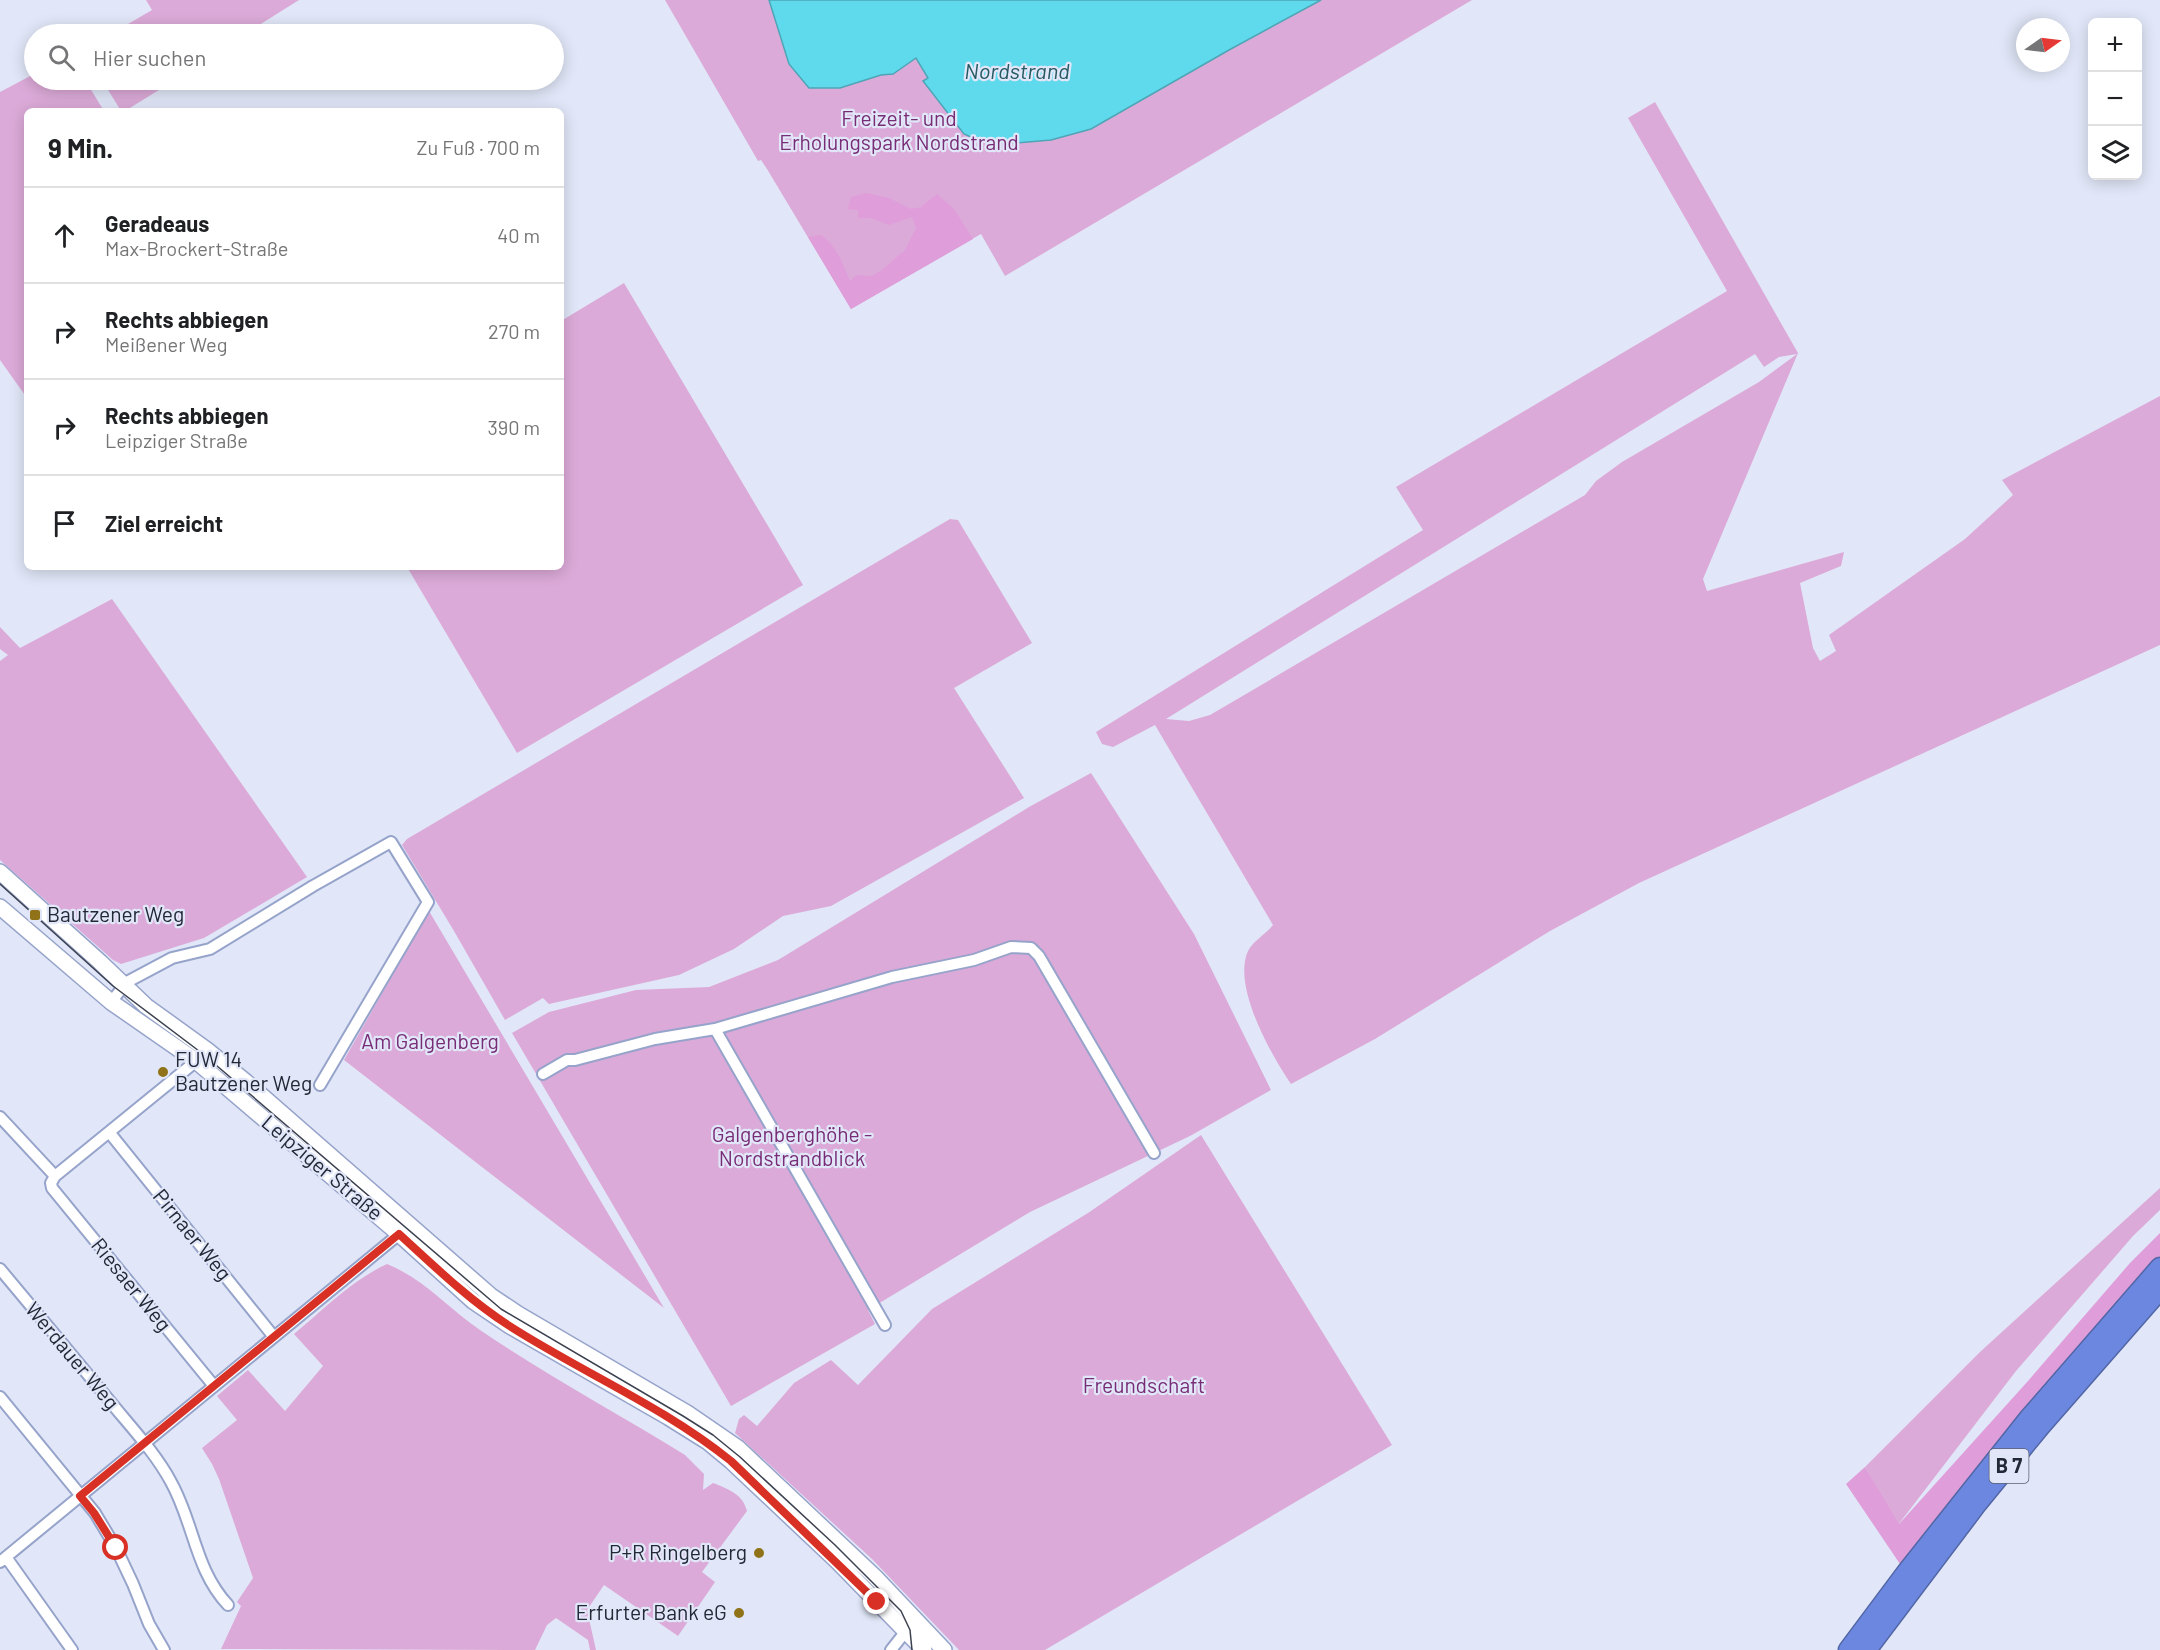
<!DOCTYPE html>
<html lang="de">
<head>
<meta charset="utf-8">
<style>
  body { margin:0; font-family:Barlow,sans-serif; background:#f6f6f6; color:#202124 }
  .controls { position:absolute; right:18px; top:18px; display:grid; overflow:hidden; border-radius:9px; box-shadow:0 3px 15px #0003 }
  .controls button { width:54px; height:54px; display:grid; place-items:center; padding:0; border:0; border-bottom:2px solid #e0e0e0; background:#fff; color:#202124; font:30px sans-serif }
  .compass { position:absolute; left:2016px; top:18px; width:54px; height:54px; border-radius:50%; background:#fff; box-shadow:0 3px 15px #0003; rotate:76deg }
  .stop { position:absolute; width:18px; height:18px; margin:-14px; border:4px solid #d93025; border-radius:50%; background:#fff }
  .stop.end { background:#d93025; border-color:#fff; box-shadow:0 2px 6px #0008 }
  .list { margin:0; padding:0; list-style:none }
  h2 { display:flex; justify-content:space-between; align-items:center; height:78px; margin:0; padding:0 24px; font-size:26px }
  h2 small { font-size:20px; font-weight:400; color:#757577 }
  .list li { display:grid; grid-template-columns:39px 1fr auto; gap:18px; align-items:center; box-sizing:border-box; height:96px; padding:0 24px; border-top:2px solid #e0e0e0 }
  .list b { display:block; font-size:22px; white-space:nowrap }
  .list p { margin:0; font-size:20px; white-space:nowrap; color:#757577 }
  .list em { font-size:20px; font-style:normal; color:#757577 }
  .icon { flex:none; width:33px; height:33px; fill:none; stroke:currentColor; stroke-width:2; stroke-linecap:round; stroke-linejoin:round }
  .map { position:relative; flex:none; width:2160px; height:1650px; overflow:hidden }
  .search { position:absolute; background:#fff; box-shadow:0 3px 15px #0003; left:24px; top:24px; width:540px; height:66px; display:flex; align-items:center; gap:15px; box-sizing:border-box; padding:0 21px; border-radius:33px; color:#757577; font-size:22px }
  .panel { position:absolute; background:#fff; box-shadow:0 3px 15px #0003; left:24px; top:108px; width:540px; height:462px; border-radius:9px }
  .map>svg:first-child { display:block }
</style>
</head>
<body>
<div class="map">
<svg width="2160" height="1650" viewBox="0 0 2160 1650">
  <rect width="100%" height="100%" fill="#e1e7f8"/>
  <path fill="#dcaad8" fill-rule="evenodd" d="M146 0H299L245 34H111L152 10Z
    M665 0H1472L1005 276 981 234 851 309 767 169 761 160 758 161Z
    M34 74V80H85L104 111H27V398L0 360V92Z
    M102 80H175L125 111H121Z
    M1655 102 1798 353 1703 579 1707 591 1844 552 1841 566 1800 583 1813 648 1820 661 1836 651 1829 635 1965 539 2013 495 2002 480 2160 396V645L1639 883 1550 931 1375 1039 1291 1084C1271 1055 1232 986 1248 951 1254 940 1265 935 1273 925L1155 725 1113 747 1102 744 1096 732 1423 530 1396 487 1727 291 1628 118ZM1755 354 1764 367 1779 357 1797 354 1759 382 1622 462 1596 481 1585 495 1210 715 1189 721 1166 719Z
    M624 283 803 585 517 753 407 567H561V321Z
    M950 519 958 520 1032 643 954 688 1024 798 831 906 783 916 734 949 679 975 549 1004 543 998 505 1020 454 931 402 845 407 839Z
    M112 599 307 877 204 938 121 964 113 960 0 860V661L8 655 0 649V627L20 648Z
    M1091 773 1194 934 1271 1090 1190 1136 1030 1212 868 1310 875 1324 731 1406 512 1033 549 1012 636 990 709 987 778 960 1029 807Z
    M429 911 664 1308 344 1060Z
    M1201 1135 1392 1445 1045 1650H959L872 1559 735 1433 739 1419 744 1415 757 1426 794 1383 831 1360 858 1385 932 1309 1088 1213Z
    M2160 1188V1210L2133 1236 2016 1371 1898 1525 1865 1467 1980 1352Z
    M387 1264C424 1279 448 1308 480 1330 546 1375 617 1413 685 1455L704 1474 703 1490 713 1483C728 1489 743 1494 747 1511L702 1572 715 1582 678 1636 604 1585 587 1610 596 1650H590L588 1640 556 1618 547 1625 535 1650 221 1649 241 1606 237 1602 253 1578 219 1479 212 1464 202 1448 237 1420 217 1396 248 1370 285 1411 323 1366 294 1334C323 1310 352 1280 387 1264Z"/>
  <path fill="#df9dda" d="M866 193 889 198 911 209 921 207 937 194 954 209 973 239 851 309 808 237 821 235C837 247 842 262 850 281L857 275 872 276 882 270 905 250 916 228 912 217 889 225 871 218H858V210L848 209 851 197Z
    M2160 1233V1256L2049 1382 1900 1564 1846 1484 1865 1467 1899 1524 2028 1381 2130 1263Z"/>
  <path fill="#5fdaed" stroke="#4da5b6" stroke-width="1.5" d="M769 0H1321L1229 50 1091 129 1051 140 1016 143 980 141 964 134 923 81 928 78 916 58 893 74 881 75 840 88H809L789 64Z"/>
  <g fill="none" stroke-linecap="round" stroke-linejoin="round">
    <defs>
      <path id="street" d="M111 1002 127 982 172 958 210 949 313 886 391 842 428 902 320 1085
        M715 1029 885 1325
        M200 1058 55 1176 51 1183 52 1188 214 1386
        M543 1074 567 1060H575L655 1039 715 1029 892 977 974 960 1011 947 1031 948 1039 956 1154 1153
        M0 1117 55 1176
        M109 1132 274 1337
        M0 1269C36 1312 72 1355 108 1399 129 1425 155 1452 171 1482 194 1523 195 1570 228 1605
        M0 1397 95 1513 116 1548 133 1584 149 1624 164 1650
        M6 1557 72 1650
        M0 1562 403 1231
        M891 1650 906 1631 911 1630"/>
      <path id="secondary" d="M0 872 100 962 146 1006 207 1050 246 1082 491 1296 518 1314 687 1413 738 1448 875 1577 944 1650
        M0 907 111 1002 196 1061 399 1234 473 1301 510 1326 668 1417 708 1442 731 1461 837 1561 924 1650"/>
      <path id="highway" d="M1848 1650 1907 1571 2027 1420 2160 1267
        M1867 1650 1978 1503 2041 1426 2160 1290"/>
    </defs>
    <use href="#street" stroke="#96a3ca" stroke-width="14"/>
    <use href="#secondary" stroke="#96a3ca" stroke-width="18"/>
    <use href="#highway" stroke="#5266a5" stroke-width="21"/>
    <use href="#street" stroke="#fff" stroke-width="10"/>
    <use href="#secondary" stroke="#fff" stroke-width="15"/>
    <use href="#highway" stroke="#6c87e0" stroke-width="18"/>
    <path stroke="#3d4251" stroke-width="1.5" d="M0 884 113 986 203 1054 501 1309 683 1416 713 1435 740 1457 835 1545 901 1611 910 1630 912 1650"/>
  </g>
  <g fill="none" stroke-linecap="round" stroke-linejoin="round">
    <path stroke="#d93025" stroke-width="8" d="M116 1548 94 1513 80 1496 399 1234C434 1266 468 1299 508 1325 581 1372 663 1406 731 1461L877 1602"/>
  </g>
  <g fill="#907318" stroke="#e1e7f8" stroke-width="2">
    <rect x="29" y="909" width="12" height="12" rx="3"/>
    <circle cx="163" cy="1072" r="6"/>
    <circle cx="759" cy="1553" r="6"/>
    <circle cx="739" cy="1613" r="6"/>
  </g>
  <g text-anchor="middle" stroke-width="4.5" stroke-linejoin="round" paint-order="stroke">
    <rect fill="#e1e7f8" stroke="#5c6171" stroke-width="1.5" x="1989.5" y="1449" width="39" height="34" rx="4.5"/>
    <g font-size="20" font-weight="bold" fill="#232837">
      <text x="2009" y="1473">B 7</text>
    </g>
    <g font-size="21" fill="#782c75" stroke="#e1e7f8">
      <text x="899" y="126">Freizeit- und<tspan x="899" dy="24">Erholungspark Nordstrand</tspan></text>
      <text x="430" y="1049">Am Galgenberg</text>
      <text x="792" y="1142">Galgenberghöhe -<tspan x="792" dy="24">Nordstrandblick</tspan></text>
      <text x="1144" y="1393">Freundschaft</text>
    </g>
    <g font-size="21" fill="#232837" stroke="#e1e7f8" text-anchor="start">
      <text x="47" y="922">Bautzener Weg</text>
      <text x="175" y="1067">FUW 14<tspan x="175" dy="24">Bautzener Weg</tspan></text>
      <text x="747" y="1560" text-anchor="end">P+R Ringelberg</text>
      <text x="727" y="1620" text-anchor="end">Erfurter Bank eG</text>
    </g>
    <g font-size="21" fill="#232837" stroke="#e1e7f8">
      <text transform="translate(322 1168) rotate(40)" y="7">Leipziger Straße</text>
      <text transform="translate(192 1235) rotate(51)" y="7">Pirnaer Weg</text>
      <text transform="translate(131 1285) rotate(51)" y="7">Riesaer Weg</text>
      <text transform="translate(72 1356) rotate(50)" y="7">Werdauer Weg</text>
    </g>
    <g font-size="22" font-style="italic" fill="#255a62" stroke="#e1e7f8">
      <text x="1017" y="79">Nordstrand</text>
    </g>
  </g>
</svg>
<div class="controls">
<button>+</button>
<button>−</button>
<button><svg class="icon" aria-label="layers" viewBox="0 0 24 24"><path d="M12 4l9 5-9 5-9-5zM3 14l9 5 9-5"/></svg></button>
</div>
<svg class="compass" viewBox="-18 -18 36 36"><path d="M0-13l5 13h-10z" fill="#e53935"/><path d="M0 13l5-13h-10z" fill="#757577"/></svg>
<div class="stop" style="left:116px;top:1548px"></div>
<div class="stop end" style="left:877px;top:1602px"></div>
<div class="search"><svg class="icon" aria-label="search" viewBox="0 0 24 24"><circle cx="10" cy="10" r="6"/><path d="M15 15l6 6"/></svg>Hier suchen</div>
<section class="panel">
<h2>9 Min.<small>Zu Fuß · 700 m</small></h2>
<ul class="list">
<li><svg class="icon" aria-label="ahead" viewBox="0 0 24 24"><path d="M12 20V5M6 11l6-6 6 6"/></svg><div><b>Geradeaus</b><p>Max-Brockert-Straße</p></div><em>40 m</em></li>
<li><svg class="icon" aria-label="right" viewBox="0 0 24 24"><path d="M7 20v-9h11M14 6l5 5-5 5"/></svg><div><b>Rechts abbiegen</b><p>Meißener Weg</p></div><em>270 m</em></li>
<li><svg class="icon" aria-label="right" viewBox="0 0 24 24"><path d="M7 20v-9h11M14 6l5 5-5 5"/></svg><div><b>Rechts abbiegen</b><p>Leipziger Straße</p></div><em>390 m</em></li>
<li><svg class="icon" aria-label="arrive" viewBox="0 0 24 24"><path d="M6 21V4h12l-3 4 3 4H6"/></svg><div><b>Ziel erreicht</b></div></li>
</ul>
</section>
</div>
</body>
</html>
